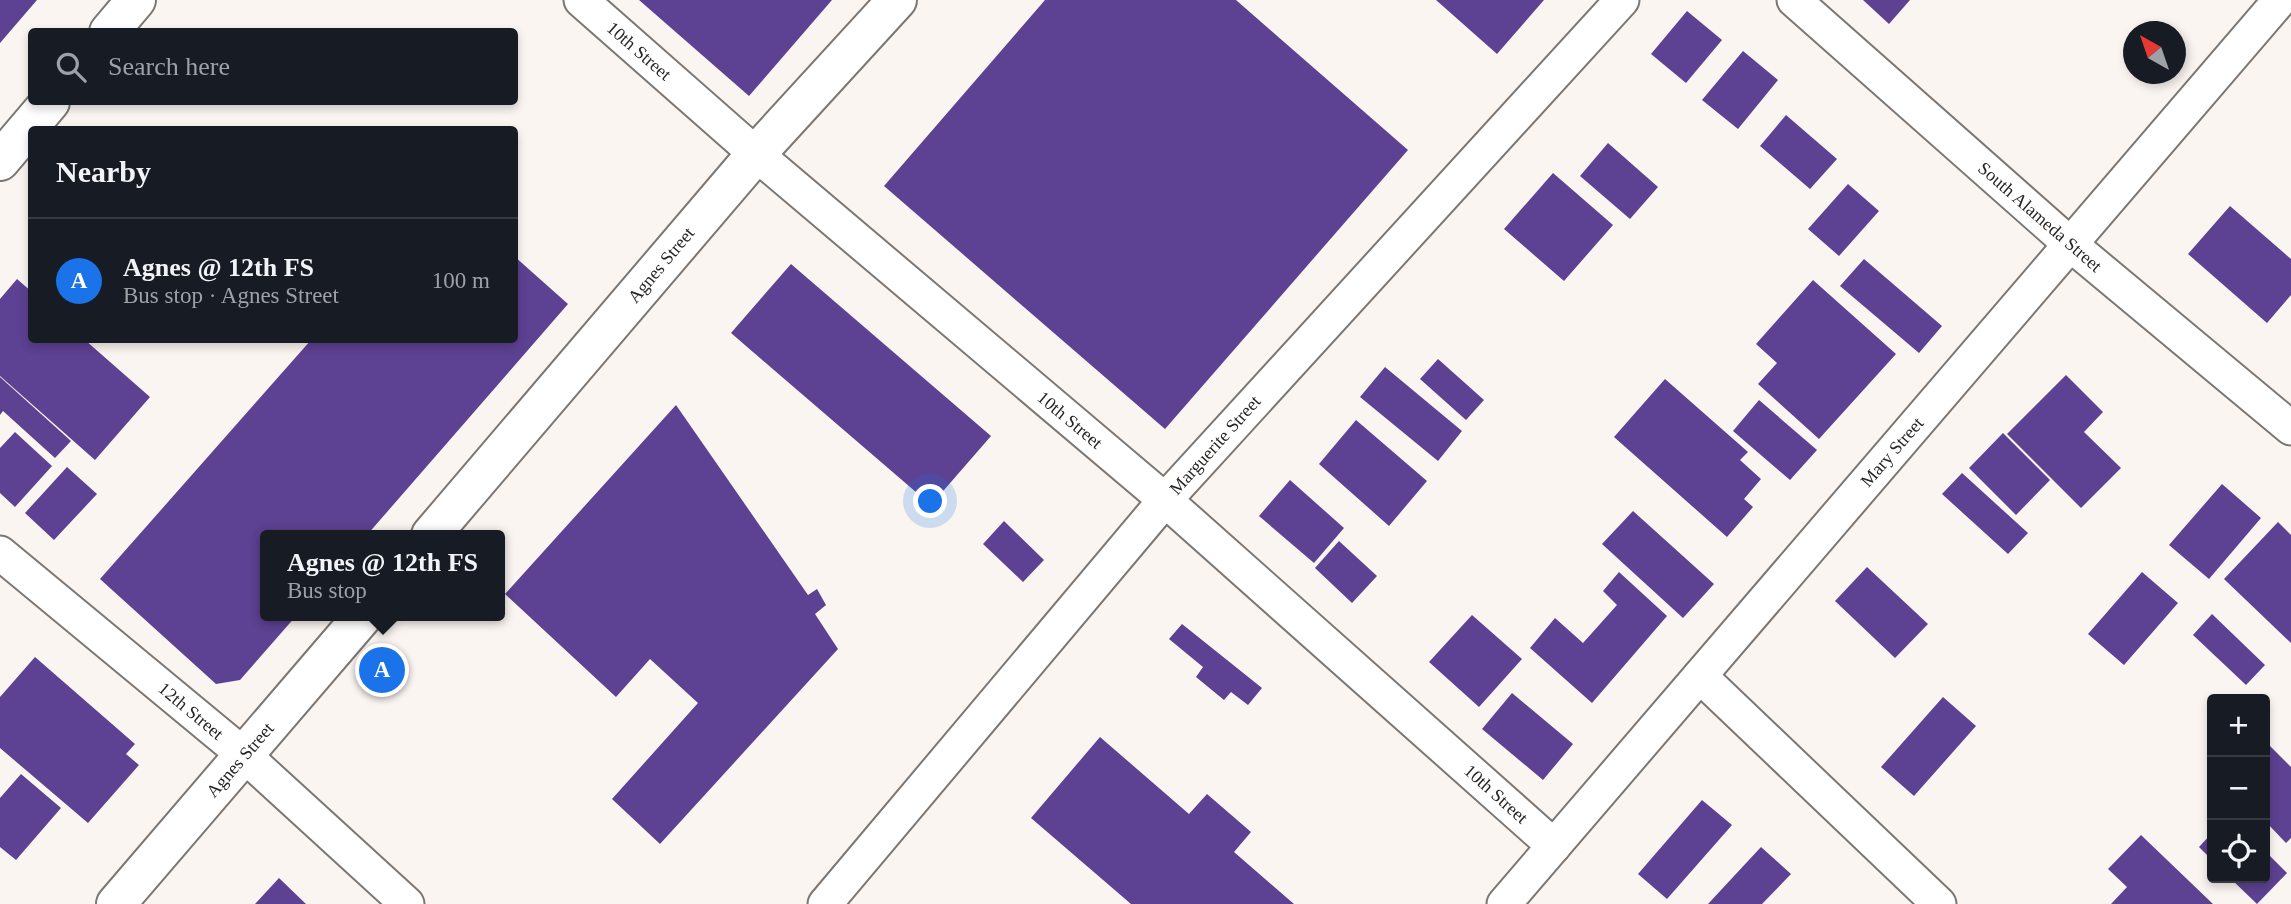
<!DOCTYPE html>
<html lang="en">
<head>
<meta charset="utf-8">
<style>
  body { margin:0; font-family:Georgia,serif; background:#20242c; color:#f1f3f6 }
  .controls { position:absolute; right:21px; bottom:21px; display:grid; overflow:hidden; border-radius:7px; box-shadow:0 4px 10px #0003 }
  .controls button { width:63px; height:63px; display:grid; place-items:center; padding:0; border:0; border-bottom:2px solid #363941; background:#171b24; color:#f1f3f6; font:35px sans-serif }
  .compass { position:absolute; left:2123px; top:21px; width:63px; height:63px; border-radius:50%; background:#171b24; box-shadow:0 4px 10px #0003; rotate:320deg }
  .you { position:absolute; left:931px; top:502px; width:24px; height:24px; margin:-18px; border:5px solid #fff; border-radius:50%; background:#1a73e8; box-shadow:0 0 0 10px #1a73e833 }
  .badge { display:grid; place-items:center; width:46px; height:46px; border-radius:50%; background:#1a73e8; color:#fff; font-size:23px; font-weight:700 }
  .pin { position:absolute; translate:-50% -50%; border:4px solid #fff; box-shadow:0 2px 7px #0006 }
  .popup { position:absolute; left:260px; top:530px; width:245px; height:91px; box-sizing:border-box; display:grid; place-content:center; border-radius:7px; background:#171b24; filter:drop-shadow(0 2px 5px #0005); font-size:23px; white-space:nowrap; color:#9ea1a6 }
  .popup b { font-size:26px; color:#f1f3f6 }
  .popup::after { content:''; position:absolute; left:50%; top:100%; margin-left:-14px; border:14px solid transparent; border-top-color:#171b24 }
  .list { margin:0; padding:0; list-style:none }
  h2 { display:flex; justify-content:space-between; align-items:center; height:91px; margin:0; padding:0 28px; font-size:30px }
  h2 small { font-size:23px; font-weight:400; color:#9ea1a6 }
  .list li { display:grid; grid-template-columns:46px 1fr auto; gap:21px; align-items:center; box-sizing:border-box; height:126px; padding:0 28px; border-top:2px solid #363941 }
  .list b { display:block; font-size:26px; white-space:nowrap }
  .list p { margin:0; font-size:23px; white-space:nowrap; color:#9ea1a6 }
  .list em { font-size:23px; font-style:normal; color:#9ea1a6 }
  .icon { flex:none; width:38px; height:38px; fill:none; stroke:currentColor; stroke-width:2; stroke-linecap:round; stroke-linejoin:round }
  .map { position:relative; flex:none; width:2291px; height:904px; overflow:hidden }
  .search { position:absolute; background:#171b24; box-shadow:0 4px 10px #0003; left:28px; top:28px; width:490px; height:77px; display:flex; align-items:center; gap:18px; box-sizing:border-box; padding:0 24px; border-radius:7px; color:#9ea1a6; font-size:26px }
  .panel { position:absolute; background:#171b24; box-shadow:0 4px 10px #0003; left:28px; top:126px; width:490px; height:217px; border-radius:7px }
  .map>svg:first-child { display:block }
  .building { fill:#5d4192 }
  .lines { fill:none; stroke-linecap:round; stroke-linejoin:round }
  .street-casing { stroke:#7c7773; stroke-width:37 }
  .primary-casing { stroke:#7c7773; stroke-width:42 }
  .street { stroke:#fff; stroke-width:33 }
  .primary { stroke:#fff; stroke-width:38 }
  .labels { text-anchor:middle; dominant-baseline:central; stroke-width:7; stroke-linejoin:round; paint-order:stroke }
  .street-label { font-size:18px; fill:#272523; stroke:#fff }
</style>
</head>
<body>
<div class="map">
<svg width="2291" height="904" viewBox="0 0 2291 904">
  <rect width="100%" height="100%" fill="#fbf5f1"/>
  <g class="building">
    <path d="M0,0h37l-37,43z"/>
    <path d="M639,0h193l-83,96z"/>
    <path d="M1045,0h191l172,150 -243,279 -281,-243z"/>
    <path d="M1436,0h108l-47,54z"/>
    <path d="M1863,0h47l-21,24z"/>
    <path d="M1687,11l35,29 -36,43 -35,-29z"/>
    <path d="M1743,51l35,29 -40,49 -36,-29z"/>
    <path d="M1786,115l51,44 -27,30 -50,-43z"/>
    <path d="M1608,143l50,44 -28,32 -50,-43z"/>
    <path d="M1553,173l60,52 -49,56 -60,-52z"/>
    <path d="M1848,184l31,27 -40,45 -31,-27z"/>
    <path d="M2230,206l61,53v36l-24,28 -79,-69z"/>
    <path d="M514,256l54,48 -201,231h-102v81h31l-56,64 -24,4 -116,-105 211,-239h203z"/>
    <path d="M1864,259l78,67 -23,27 -79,-67z"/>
    <path d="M791,264l200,172 -60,69 -200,-172z"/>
    <path d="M17,279l15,13v48h53l65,57 -55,63 -95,-84v-77z"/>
    <path d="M1813,280l83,74 -77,85 -61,-55 19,-21 -21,-19z"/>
    <path d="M1438,359l46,41 -18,20 -46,-41z"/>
    <path d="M1385,367l77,64 -24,30 -78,-64z"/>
    <path d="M2066,375l37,37 -19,20 37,36 -40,40 -74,-74z"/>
    <path d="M0,377l71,64 -16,17 -52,-47 -3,4z"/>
    <path d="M1665,379l83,73 -8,8 21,19 -17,20 9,8 -26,30 -113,-100z"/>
    <path d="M1759,400l58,50 -27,30 -57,-49z"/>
    <path d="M676,405l132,190 9,-6 9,16 -11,9 23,35 -178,195 -48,-45 86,-96 -48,-44 -34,38 -111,-103z"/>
    <path d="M1356,420l71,61 -38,45 -70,-62z"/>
    <path d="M15,432l37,34 -37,41 -15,-14v-45z"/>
    <path d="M2003,433l47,47 -34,35 -47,-47z"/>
    <path d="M67,467l30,27 -43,46 -29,-27z"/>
    <path d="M1962,473l66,60 -20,21 -66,-60z"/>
    <path d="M1290,480l54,48 -30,35 -55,-47z"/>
    <path d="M2222,484l39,34 -52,61 -40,-34z"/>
    <path d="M1633,511l81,73 -31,34 -81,-74z"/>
    <path d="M1004,521l40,39 -21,22 -40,-38z"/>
    <path d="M2278,522l13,13v108l-67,-64z"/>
    <path d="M1339,541l38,35 -25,27 -37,-35z"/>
    <path d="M1867,567l61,57 -33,34 -60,-57z"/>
    <path d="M1619,572l48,44 -75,87 -62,-55 25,-30 28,25 34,-38 -14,-14z"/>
    <path d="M2142,572l36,31 -54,62 -36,-31z"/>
    <path d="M2212,614l53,51 -19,20 -53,-50z"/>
    <path d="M1472,615l50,44 -43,48 -50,-45z"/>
    <path d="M1182,624l80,64 -14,17 -17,-13 -7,8 -28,-23 7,-10 -34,-28z"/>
    <path d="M35,657l100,87 -9,10 13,11 -51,58 -88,-75v-51z"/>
    <path d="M1512,693l61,51 -30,36 -61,-51z"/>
    <path d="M1943,697l33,29 -62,70 -33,-29z"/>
    <path d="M1100,737l89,77 18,-20 44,38 -17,20 60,52h-163l-100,-86z"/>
    <path d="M2267,743l24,24v71l-5,5 -21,-22v-75z"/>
    <path d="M21,774l40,34 -45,52 -16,-13v-49z"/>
    <path d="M1702,800l30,25 -65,74 -29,-25z"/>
    <path d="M2212,833v27l-13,-13z"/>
    <path d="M2141,835l72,69h-102l16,-17 -19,-18z"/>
    <path d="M1761,847l30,27 -29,30h-54z"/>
    <path d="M2265,851l22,22 -30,31 -27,-26h35z"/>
    <path d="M279,878l27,26h-51z"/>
  </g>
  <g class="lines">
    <g class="street-casing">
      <g id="street">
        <path d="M581,0l175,154 409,346 389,346"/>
        <path d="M1794,0l276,244 221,184"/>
        <path d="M0,553l244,202 163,149"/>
        <path d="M1700,676l239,228"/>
        <path d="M825,904l340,-404 457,-500"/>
        <path d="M1504,904l776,-904"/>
      </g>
    </g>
    <g class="primary-casing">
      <g id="primary">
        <path d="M109,32l27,-32"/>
        <path d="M0,161l50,-59"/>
        <path d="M431,535l325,-381 141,-154"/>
        <path d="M116,904l247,-288"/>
      </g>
    </g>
    <use href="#street" class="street"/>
    <use href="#primary" class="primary"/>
  </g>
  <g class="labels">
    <g class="street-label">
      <text transform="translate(639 51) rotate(41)">10th Street</text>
      <text transform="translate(2040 217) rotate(41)">South Alameda Street</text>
      <text transform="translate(661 265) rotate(-50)">Agnes Street</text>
      <text transform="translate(1070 420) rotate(40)">10th Street</text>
      <text transform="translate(1215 445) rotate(-48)">Marguerite Street</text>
      <text transform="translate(1892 452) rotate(-49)">Mary Street</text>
      <text transform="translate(191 711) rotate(40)">12th Street</text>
      <text transform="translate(240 760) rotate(-49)">Agnes Street</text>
      <text transform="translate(1496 794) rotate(42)">10th Street</text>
    </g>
  </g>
</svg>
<div class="controls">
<button>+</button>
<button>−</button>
<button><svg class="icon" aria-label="locate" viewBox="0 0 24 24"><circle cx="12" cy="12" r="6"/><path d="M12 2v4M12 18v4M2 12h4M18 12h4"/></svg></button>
</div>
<svg class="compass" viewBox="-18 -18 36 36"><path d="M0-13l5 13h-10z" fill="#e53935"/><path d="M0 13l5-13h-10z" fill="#9ea1a6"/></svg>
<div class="you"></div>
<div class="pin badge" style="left:382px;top:670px">A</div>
<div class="popup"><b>Agnes @ 12th FS</b>Bus stop</div>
<div class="search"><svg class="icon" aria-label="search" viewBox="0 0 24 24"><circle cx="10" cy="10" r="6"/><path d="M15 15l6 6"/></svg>Search here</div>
<section class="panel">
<h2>Nearby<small></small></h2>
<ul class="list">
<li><span class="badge">A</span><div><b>Agnes @ 12th FS</b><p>Bus stop · Agnes Street</p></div><em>100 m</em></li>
</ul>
</section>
</div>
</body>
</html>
